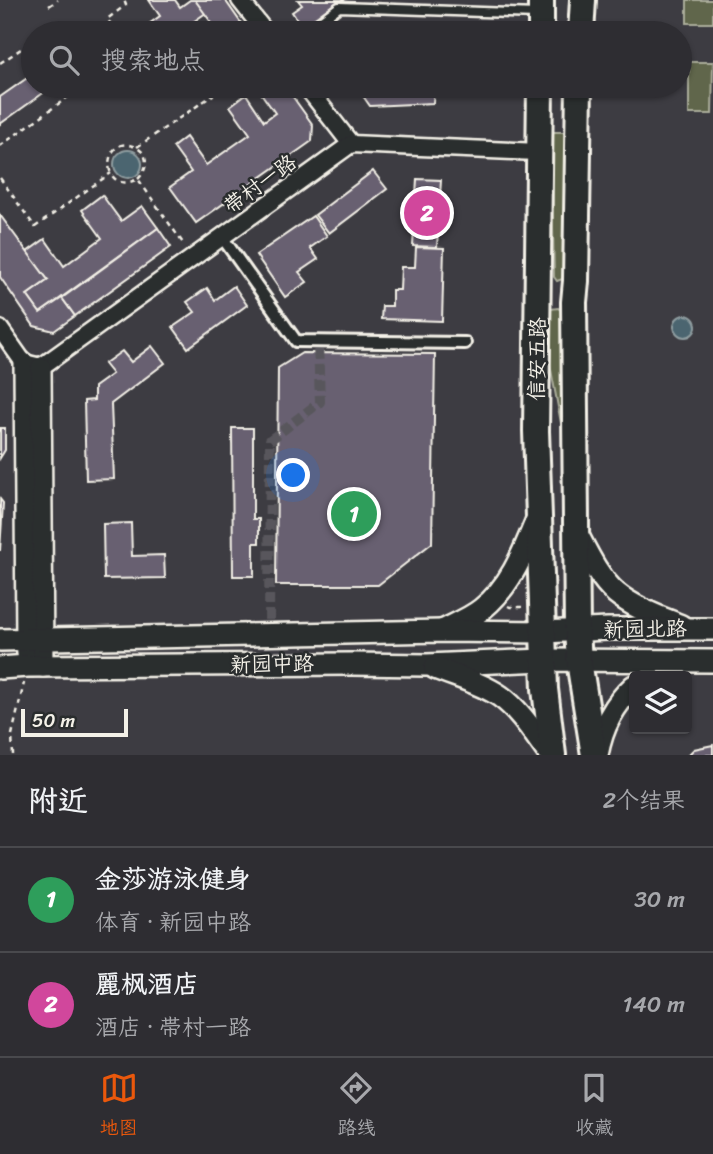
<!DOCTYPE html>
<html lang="zh">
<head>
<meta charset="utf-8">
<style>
  body { margin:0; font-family:Sriracha,"LXGW WenKai TC",sans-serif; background:#36353a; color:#f1f3f6 }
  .controls { position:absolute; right:21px; bottom:21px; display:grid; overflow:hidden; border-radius:7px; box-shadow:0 2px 5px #0004 }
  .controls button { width:63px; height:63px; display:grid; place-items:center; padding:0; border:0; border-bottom:2px solid #49494d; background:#2e2d32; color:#f1f3f6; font:35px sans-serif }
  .scale { position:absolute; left:21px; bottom:18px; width:107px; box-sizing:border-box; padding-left:7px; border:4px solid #f4f1e8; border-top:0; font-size:19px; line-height:24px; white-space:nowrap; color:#f4f1e8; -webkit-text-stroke:5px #2a2d2e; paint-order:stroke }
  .you { position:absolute; left:294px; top:476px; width:24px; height:24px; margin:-18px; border:5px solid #fff; border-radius:50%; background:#1a73e8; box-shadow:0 0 0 10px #1a73e833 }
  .badge { display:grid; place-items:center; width:46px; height:46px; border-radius:50%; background:#ea580c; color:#fff; font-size:23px; font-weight:700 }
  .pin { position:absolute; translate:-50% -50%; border:4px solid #fff; box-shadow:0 2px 7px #0006 }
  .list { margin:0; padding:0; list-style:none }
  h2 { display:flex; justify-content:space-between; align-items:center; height:91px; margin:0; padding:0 28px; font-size:30px }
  h2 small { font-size:23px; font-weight:400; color:#a7a8ac }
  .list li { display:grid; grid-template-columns:46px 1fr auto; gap:21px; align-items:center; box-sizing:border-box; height:105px; padding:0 28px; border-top:2px solid #49494d }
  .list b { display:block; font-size:26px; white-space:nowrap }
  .list p { margin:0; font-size:23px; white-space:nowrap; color:#a7a8ac }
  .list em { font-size:23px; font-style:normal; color:#a7a8ac }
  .icon { flex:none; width:38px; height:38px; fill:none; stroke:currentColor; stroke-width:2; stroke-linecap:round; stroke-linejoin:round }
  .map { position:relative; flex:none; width:713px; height:755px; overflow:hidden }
  .search { position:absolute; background:#2e2d32; box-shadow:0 2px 5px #0004; left:21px; right:21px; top:21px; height:77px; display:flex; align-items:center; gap:18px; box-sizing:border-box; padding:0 24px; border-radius:38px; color:#a7a8ac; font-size:26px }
  .sheet { height:301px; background:#2e2d32 }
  nav { display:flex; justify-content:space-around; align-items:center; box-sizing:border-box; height:98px; border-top:2px solid #49494d; background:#2e2d32; font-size:19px; color:#a7a8ac }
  nav a { display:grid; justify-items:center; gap:4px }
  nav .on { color:#ea580c }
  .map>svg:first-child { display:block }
  .green { fill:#60664c; stroke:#aaac9a; stroke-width:2 }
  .water { fill:#4b6570; stroke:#8f9da0; stroke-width:2 }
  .building { fill:#686071; stroke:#f4f1e8; stroke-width:2 }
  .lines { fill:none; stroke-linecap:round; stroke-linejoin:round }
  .pedestrian-tunnel { stroke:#58575b; stroke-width:10; stroke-dasharray:10 5; stroke-linecap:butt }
  .service-casing { stroke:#f4f1e8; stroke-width:13 }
  .pedestrian-casing { stroke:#f4f1e8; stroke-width:16 }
  .minor-casing { stroke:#f4f1e8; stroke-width:21 }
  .tertiary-casing { stroke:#f4f1e8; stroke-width:24 }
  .secondary-casing { stroke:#f4f1e8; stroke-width:26 }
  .primary-casing { stroke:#f4f1e8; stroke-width:30 }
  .path { stroke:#f4f1e8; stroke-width:2.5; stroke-dasharray:5 5; stroke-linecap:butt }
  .service { stroke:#2a2d2e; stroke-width:8 }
  .pedestrian { stroke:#2a2d2e; stroke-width:10 }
  .minor { stroke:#2a2d2e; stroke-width:16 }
  .tertiary { stroke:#2a2d2e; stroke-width:19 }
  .secondary { stroke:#2a2d2e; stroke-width:21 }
  .primary { stroke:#2a2d2e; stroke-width:24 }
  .labels { text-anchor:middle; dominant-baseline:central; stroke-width:5; stroke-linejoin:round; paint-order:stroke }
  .street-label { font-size:21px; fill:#f4f1e8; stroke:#2a2d2e }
</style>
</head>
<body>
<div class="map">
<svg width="713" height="755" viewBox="0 0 713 755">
  <rect width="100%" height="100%" fill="#3d3c42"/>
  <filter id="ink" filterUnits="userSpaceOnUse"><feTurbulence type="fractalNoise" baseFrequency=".0143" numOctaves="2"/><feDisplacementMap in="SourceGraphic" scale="14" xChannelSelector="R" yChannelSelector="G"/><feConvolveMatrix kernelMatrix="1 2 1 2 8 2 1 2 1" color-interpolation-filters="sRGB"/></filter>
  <g filter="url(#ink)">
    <g class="green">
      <rect x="687" y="0" width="26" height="23"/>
      <path d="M689,62h24l-1,52h-23z"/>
      <path d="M551,132h17l-3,146 -8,3 -3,-4z"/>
      <path d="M558,308l5,4 -2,111 -15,-80v-31l5,-3z"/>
    </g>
    <g class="water">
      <circle cx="128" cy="164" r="14"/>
      <circle cx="685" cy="326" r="11"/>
    </g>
    <g class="building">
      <path d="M149,0h26l5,7 10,-7h18l5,8 -36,25h-37l-1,-2 21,-15z"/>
      <path d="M195,0h30l23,33h-29z"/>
      <path d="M298,0h46l-41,28 -11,-16 10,-7z"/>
      <path d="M362,32l73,1h-76z"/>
      <path d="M33,74v12h20l-53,38v-27z"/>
      <path d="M256,86h29l28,39 -1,16 -116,82 -26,-36 21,-15 -18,-25 13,-10 20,28 44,-31 -20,-28 16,-12 18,27 11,-8z"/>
      <path d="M356,86h78l-1,17 -63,3z"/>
      <path d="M373,171l14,18 -58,44 -14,-18z"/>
      <path d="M417,179l24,1 -4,67 -24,-1z"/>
      <path d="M102,195l19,26 21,-15 16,22 -118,85 -13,-18 21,-15 -21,-28 18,-13 19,27 38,-28 -20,-28z"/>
      <path d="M0,215l48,65 -21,15 13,18 22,-15 13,18 -21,15 -20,-5 -34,-49z"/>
      <path d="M313,216l14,20 -17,12 8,11 -19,13 8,10 -22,15 -29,-42z"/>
      <path d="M158,228l13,19 -96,69 -13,-18z"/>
      <path d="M416,247l28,1 -2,73 -61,-2 1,-13h10v-16h8l1,-23h14z"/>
      <path d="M234,286l13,19 -59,43 -15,-21 22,-15 -8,-10 20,-14 8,12z"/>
      <path d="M152,346l13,17 -54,41 3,75 -28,1 -2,-79 10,-1v-13l18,-13 -8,-10 18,-13 9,11z"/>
      <path d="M302,353l133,1 -3,189 -54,42h-102l2,-217z"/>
      <path d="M0,428h5v22l-5,8z"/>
      <path d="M232,428h21v91h6v24h-5v33h-21z"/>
      <path d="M0,499l3,4 -3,48z"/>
      <path d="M131,523l1,33 32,-1 1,23 -61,1 -1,-55z"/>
      <path d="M713,745v10h-25l6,-6z"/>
    </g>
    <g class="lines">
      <path class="pedestrian-tunnel" d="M269,635l1,-195 50,-38 -2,-60"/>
      <g class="service-casing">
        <g id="service">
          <path d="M399,32v-4l42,1"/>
          <path d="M304,33l35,-26 198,7"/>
        </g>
      </g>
      <g class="pedestrian-casing">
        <path id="pedestrian" d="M222,237l74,104 169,2"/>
      </g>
      <g class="minor-casing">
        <g id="minor">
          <path d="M240,0l26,33"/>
          <path d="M306,86l45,58"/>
          <path d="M0,329l24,34 17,4 310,-223 187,8"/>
        </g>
      </g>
      <g class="tertiary-casing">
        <g id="tertiary">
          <path d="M24,363l2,276 2,27"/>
          <path d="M41,367l2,300"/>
        </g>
      </g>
      <g class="secondary-casing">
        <g id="secondary">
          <path d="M576,532c11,21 22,45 40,61 18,15 44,24 65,33"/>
          <path d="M444,630c12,-6 27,-12 38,-21 30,-24 42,-58 56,-92"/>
          <path d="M0,640l442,-9 101,1 65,-3h105"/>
          <path d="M0,668l28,-2 323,-2 76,1 117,-5 169,1"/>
          <path d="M435,668c22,9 46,15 65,28 21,15 35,39 50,59"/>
          <path d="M597,755c5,-28 16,-50 37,-69"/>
        </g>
      </g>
      <g class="primary-casing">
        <g id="primary">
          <path d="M541,33v-33"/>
          <path d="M581,33l2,-33"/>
          <path d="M540,86l-4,345 9,258 8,66"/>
          <path d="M579,86l-3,195 -2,21 3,329 2,30 15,94"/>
        </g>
      </g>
      <g class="path">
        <path d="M49,6l9,-6"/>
        <path d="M118,33l-11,-14 19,-14 -2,-5"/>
        <path d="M0,63l21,-14"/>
        <path d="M0,146l75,-54 -4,-6"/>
        <path d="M137,147l76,-52 -7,-9"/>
        <path d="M0,178l35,49 76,-54"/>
        <path d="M138,179c10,-9 12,-26 -3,-32 -33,-16 -37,51 3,32l47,67"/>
        <path d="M508,606l2,1h12"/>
        <path d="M13,755l-1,-20 12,-52"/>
      </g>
      <use href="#service" class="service"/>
      <use href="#pedestrian" class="pedestrian"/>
      <use href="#minor" class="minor"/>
      <use href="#tertiary" class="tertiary"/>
      <use href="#secondary" class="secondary"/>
      <use href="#primary" class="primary"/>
    </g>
  </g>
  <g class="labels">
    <g class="street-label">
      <text transform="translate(260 184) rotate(-36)">带村一路</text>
      <text transform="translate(537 359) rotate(-89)">信安五路</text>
      <text transform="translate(645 629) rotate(-1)">新园北路</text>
      <text transform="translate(272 664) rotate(-1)">新园中路</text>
    </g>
  </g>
</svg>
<div class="controls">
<button><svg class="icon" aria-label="layers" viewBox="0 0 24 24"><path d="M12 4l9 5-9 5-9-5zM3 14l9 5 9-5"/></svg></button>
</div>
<div class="scale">50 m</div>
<div class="you"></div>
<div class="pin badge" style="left:354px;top:514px;background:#2e9e5b">1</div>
<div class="pin badge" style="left:427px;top:213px;background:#d1479c">2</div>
<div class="search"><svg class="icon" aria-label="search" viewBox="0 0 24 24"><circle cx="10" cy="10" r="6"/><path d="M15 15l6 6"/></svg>搜索地点</div>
</div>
<section class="sheet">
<h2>附近<small>2个结果</small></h2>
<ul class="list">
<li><span class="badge" style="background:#2e9e5b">1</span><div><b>金莎游泳健身</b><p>体育 · 新园中路</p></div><em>30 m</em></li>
<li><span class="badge" style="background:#d1479c">2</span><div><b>麗枫酒店</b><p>酒店 · 带村一路</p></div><em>140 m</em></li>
</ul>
</section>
<nav>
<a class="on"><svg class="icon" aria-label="map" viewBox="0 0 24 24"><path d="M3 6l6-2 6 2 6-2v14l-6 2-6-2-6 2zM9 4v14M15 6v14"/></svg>地图</a>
<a><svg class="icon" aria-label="directions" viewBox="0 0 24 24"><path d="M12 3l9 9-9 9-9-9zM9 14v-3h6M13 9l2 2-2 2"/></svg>路线</a>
<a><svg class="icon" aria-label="saved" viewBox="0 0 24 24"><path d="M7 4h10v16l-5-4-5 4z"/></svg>收藏</a>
</nav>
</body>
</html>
